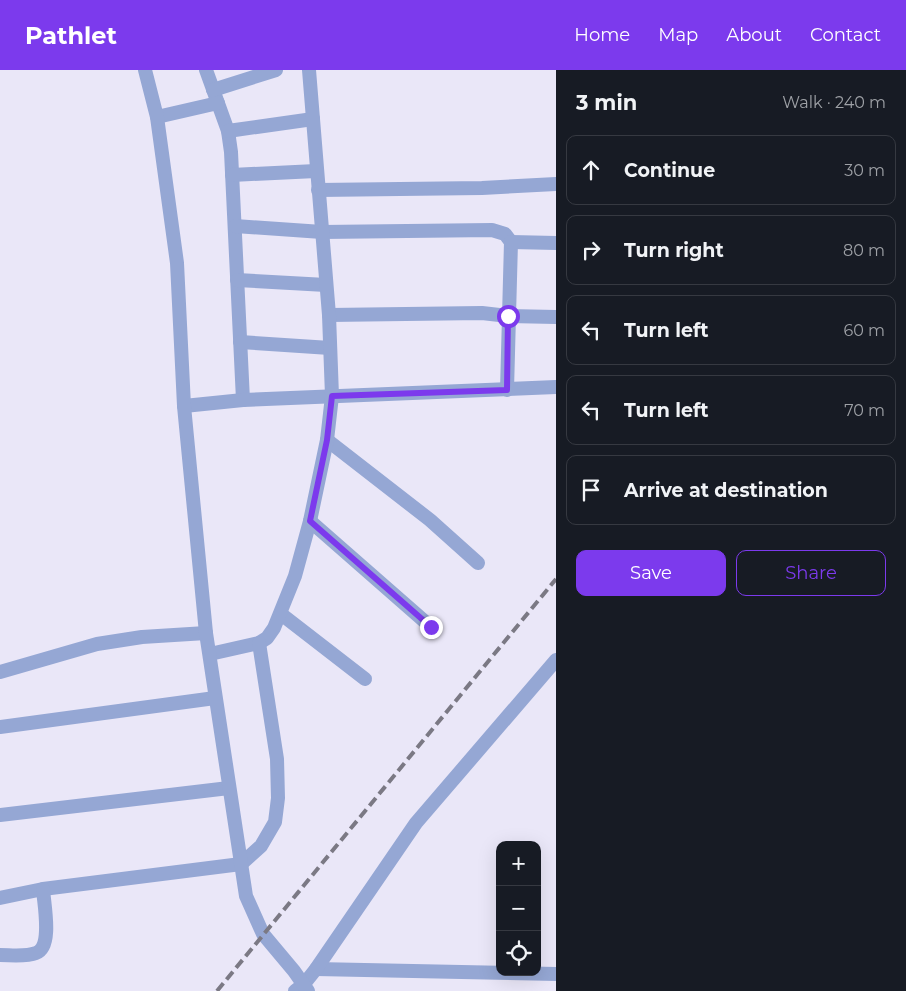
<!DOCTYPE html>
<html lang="en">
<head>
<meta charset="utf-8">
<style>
  body { margin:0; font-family:Montserrat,sans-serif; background:#20242c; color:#f1f3f6 }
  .controls { position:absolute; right:15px; bottom:15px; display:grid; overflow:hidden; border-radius:10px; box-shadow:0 5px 20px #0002 }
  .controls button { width:45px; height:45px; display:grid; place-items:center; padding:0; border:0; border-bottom:1px solid #363941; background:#171b24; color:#f1f3f6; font:25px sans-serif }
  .stop { position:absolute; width:15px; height:15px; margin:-11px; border:4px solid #7c3aed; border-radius:50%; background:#fff }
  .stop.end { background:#7c3aed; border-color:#fff; box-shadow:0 1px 5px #0008 }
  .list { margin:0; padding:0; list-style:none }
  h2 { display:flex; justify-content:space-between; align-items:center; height:65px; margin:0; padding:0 20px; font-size:21px }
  h2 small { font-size:16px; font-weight:400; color:#9ea1a6 }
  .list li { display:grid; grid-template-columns:32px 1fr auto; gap:15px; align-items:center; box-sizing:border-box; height:70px; margin:0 10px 10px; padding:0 10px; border:1px solid #363941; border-radius:10px }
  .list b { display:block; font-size:19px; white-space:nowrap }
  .list em { font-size:16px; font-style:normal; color:#9ea1a6 }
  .actions { display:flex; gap:10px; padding:15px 20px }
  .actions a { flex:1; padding:11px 0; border:1px solid #7c3aed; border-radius:10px; text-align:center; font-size:18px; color:#7c3aed }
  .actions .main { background:#7c3aed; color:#fff }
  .icon { flex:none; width:28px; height:28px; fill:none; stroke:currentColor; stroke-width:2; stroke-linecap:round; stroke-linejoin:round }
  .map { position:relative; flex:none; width:556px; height:921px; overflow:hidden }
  header { display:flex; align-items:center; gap:30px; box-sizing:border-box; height:70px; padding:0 25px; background:#7c3aed; color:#fff }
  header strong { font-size:24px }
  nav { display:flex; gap:28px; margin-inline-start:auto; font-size:18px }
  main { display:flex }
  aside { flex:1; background:#171b24 }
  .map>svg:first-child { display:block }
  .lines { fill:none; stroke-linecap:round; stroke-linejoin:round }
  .minor { stroke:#95a7d4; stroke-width:14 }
  .tertiary { stroke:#95a7d4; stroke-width:14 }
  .rail { stroke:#7b7984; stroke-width:4; stroke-dasharray:10 5; stroke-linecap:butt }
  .route { stroke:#7c3aed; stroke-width:6 }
</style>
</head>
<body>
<header>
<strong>Pathlet</strong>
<nav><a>Home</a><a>Map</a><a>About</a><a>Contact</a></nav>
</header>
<main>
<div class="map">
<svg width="556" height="921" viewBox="0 0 556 921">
  <rect width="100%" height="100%" fill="#eae7f8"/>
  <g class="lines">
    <g class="minor">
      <path d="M206,0l22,61 3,21 12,248"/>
      <path d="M213,20l63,-20"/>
      <path d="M157,47l61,-14"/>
      <path d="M228,61l85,-12"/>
      <path d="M232,105l84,-4"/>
      <path d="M318,120l164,-2 74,-4"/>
      <path d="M235,156l87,6 170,-2 13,4 6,8 -4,148"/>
      <path d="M511,172l45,1"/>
      <path d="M237,210l89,5"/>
      <path d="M329,245l153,-2 26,3 48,1"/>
      <path d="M240,272l90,6"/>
      <path d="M184,336l59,-6 313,-13"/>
      <path d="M327,370l103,80 48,43"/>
      <path d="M310,451l121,106"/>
      <path d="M281,544l84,65"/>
      <path d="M210,584l49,-11 8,-5 7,-10 21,-52 15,-55 17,-81 5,-44 -3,-81 -20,-245"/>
      <path d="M0,602l97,-28 45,-7 64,-4"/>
      <path d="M0,657l215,-29"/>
      <path d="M0,745l229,-27"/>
      <path d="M0,828l43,-9 198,-25 20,-18 14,-24 3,-24 -1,-39 -18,-116"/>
      <path d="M0,885c11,0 26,2 36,-2 17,-6 8,-48 7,-64"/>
      <path d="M316,899l240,5"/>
      <path d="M295,921l9,-7 12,-15 100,-146 140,-163"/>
    </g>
    <path class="tertiary" d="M145,0l12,47 20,146 7,143 22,227 40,263 17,38 31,37 14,20"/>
    <path class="rail" d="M217,921l339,-412"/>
  </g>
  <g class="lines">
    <path class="route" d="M431,557l-121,-106 17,-81 5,-44 175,-6 1,-74"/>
  </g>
</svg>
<div class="controls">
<button>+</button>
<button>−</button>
<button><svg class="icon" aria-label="locate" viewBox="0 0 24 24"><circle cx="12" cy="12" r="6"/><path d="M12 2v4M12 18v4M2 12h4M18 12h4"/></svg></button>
</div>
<div class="stop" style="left:508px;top:246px"></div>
<div class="stop end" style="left:431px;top:557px"></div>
</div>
<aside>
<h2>3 min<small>Walk · 240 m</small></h2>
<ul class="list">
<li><svg class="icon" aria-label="ahead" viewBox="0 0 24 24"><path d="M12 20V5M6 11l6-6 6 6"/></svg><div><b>Continue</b></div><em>30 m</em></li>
<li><svg class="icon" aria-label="right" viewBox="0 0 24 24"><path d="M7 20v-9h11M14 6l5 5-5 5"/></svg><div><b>Turn right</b></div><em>80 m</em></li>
<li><svg class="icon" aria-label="left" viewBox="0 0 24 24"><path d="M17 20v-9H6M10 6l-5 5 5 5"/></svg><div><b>Turn left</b></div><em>60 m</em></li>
<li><svg class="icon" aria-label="left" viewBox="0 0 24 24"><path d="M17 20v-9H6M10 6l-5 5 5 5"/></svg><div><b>Turn left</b></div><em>70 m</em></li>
<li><svg class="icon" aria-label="arrive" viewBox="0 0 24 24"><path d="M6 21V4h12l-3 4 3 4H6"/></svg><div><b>Arrive at destination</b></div></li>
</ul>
<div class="actions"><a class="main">Save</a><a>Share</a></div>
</aside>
</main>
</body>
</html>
